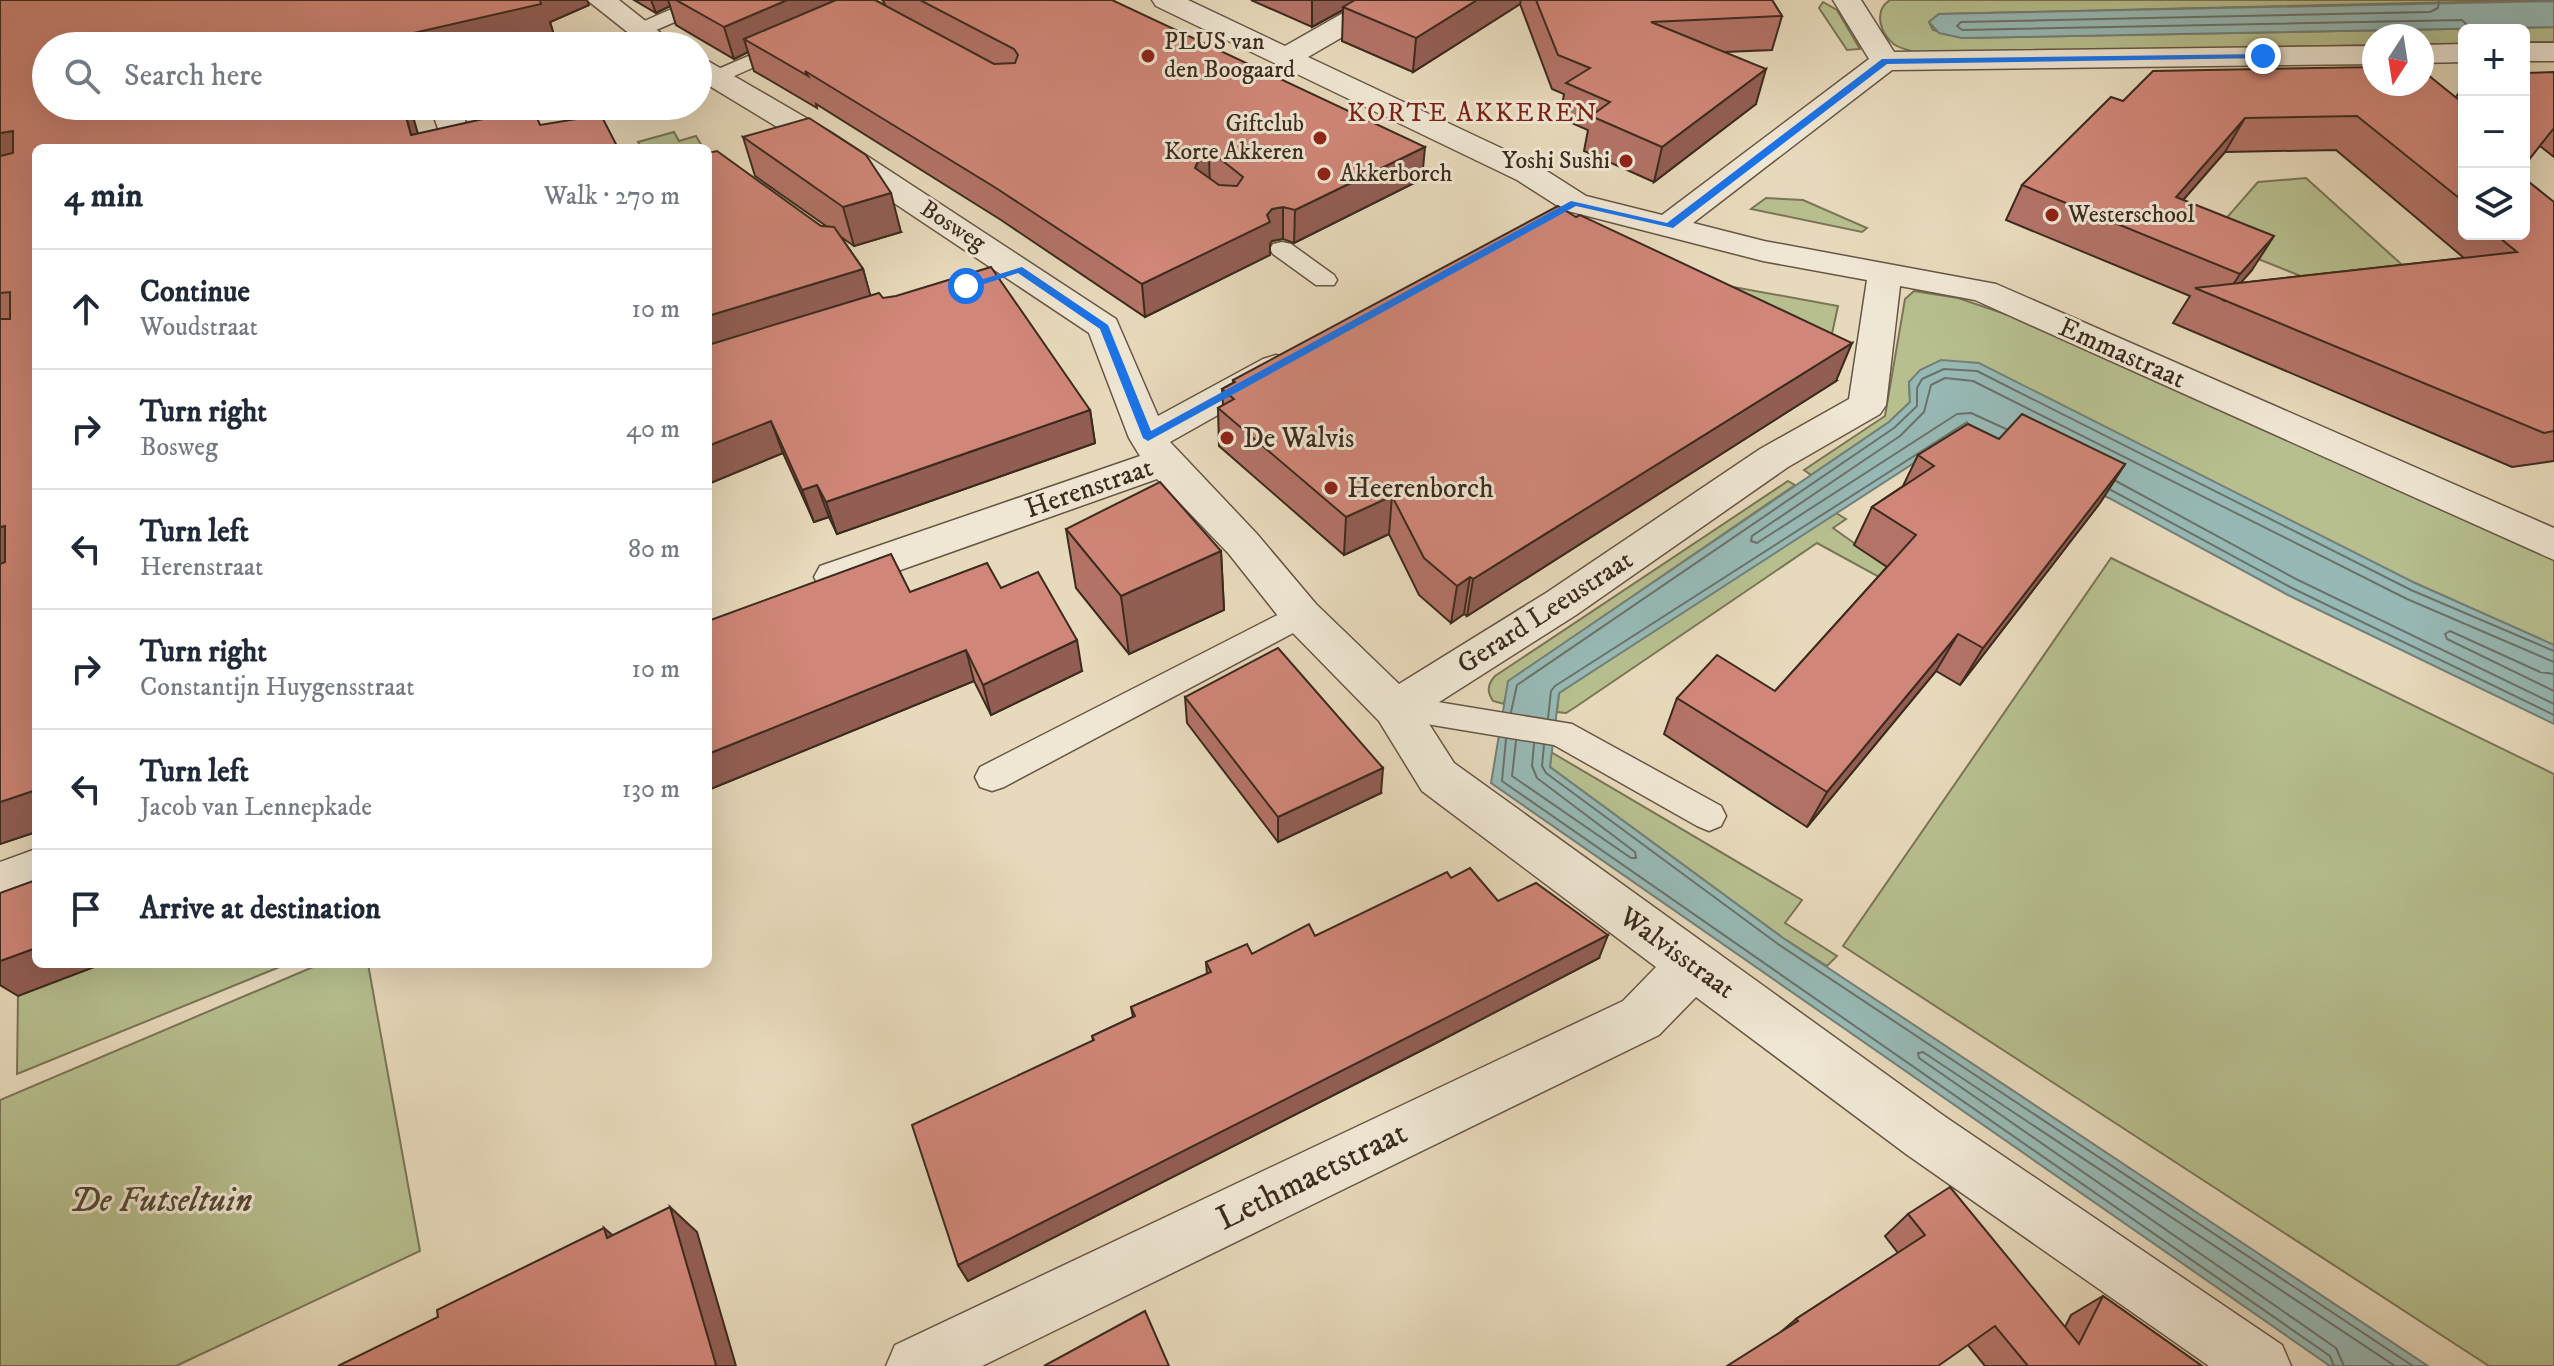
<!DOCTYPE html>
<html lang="en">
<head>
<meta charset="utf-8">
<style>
  body { margin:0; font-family:"IM FELL DW Pica",serif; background:#f2f2f3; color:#1f2937 }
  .controls { position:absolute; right:24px; top:24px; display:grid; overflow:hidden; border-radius:12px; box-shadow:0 8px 32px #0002 }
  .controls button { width:72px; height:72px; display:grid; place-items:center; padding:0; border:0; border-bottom:2px solid #e0e1e3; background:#fff; color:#1f2937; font:40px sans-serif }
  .compass { position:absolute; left:2362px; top:24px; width:72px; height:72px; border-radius:50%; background:#fff; box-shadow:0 8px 32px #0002; rotate:192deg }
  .stop { position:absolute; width:24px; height:24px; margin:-18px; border:6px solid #1a73e8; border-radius:50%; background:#fff }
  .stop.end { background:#1a73e8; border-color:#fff; box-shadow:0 2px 8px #0008 }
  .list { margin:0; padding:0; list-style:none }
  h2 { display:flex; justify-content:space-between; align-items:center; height:104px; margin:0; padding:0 32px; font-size:34px }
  h2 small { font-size:26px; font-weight:400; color:#747a83 }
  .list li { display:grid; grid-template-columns:52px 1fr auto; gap:24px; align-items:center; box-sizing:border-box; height:120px; padding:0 32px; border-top:2px solid #e0e1e3 }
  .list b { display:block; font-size:30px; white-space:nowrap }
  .list p { margin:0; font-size:26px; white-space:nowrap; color:#747a83 }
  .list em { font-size:26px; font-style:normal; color:#747a83 }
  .icon { flex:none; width:44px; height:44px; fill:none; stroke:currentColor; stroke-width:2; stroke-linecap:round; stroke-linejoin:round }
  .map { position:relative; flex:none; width:2554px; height:1366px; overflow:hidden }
  .search { position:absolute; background:#fff; box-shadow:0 8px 32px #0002; left:32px; top:32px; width:680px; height:88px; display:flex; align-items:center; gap:20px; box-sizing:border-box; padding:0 28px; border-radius:44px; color:#747a83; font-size:30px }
  .panel { position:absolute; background:#fff; box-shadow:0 8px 32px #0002; left:32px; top:144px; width:680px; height:824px; border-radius:12px }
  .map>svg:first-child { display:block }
  .green { fill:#b7bf8f; stroke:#7a7556; stroke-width:2 }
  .water { fill:#97b9b5; stroke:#738079; stroke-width:2 }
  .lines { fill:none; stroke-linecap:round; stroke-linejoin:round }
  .shore { stroke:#6a726a; stroke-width:2 }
  .lane-casing { stroke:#675645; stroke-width:3 }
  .street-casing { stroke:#675645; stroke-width:3 }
  .lane { fill:#efe6d3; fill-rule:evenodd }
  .street { fill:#efe6d3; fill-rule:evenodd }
  .wall { fill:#b37367; stroke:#3c2b1e; stroke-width:2; fill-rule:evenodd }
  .shaded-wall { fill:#925e54; stroke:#3c2b1e; stroke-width:2 }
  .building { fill:#d08678; stroke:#3c2b1e; stroke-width:2; fill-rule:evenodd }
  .route { fill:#1a73e8 }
  .poi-dot { fill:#8f2418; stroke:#efe6d3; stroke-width:3 }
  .labels { text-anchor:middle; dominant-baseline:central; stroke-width:6; stroke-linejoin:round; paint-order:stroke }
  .far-poi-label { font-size:24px; fill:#3c2b1e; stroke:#efe6d3; text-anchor:start }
  .far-street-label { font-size:24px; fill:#3c2b1e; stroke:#efe6d3 }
  .far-quarter-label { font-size:26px; letter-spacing:2px; fill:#7a1f14; stroke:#efe6d3 }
  .street-label { font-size:28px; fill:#3c2b1e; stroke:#efe6d3 }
  .poi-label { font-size:28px; fill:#3c2b1e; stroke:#efe6d3; text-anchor:start }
  .near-street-label { font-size:34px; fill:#3c2b1e; stroke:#efe6d3 }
  .near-park-label { font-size:34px; font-style:italic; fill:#554935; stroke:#efe6d3 }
</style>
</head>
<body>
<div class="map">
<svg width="2554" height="1366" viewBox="0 0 2554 1366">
  <rect width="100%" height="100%" fill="#e7d9bb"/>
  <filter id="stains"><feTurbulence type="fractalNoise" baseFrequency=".0025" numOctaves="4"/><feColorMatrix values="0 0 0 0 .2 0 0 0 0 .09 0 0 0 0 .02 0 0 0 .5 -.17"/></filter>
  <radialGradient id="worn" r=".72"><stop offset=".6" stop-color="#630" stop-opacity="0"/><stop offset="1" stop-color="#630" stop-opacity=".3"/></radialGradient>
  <g class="green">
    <path d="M1890,0h664l-615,14 -10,8 4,8 29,8 592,-11v15h-30v-12h-60v14h-42v-8h-48v9l-453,9c-8,-3 -20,-5 -26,-9 -15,-11 -22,-34 -5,-45z"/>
    <path d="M1823,2l14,8 23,39 -13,1 -28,-42z"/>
    <path d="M674,132l5,9 17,-5 7,12h-62l-3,-6z"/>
    <path d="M2306,178l125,113 -75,7 -148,-59 50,-57z"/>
    <path d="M1766,198l37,2 64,28 -5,4 -111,-23z"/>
    <path d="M1640,270l198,36 -13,60z"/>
    <path d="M1914,291l44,7 56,19 540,240v88l-139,-62 -506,-201 1,20 -21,20 -78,53 -7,-5 81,-54 20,-117z"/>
    <path d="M1788,481l7,4 -286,196 -5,23 -11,-3c-6,-9 -6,-16 2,-25z"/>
    <path d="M1836,513l10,6 -13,9 63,45 -17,4 -62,-34 -243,165 -8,5 -9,-1 2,-19z"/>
    <path d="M2111,558l443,216v592h-65l-646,-420z"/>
    <path d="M1551,752l251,148 -17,23 52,33 -10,10 -44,-28 -233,-171z"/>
    <path d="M101,964h186l-270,110 1,-78z"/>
    <path d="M320,964h48l52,287 -244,115h-176v-266z"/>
  </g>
  <g class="water">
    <path d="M2554,1v26l-592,11 -23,-5 -10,-11 10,-8z"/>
    <path d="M1941,360l38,3 436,220 139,62v79l-266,-129 -177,-96 -146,-69 -406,263 -9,74 233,171 645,428h-98l-839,-583 17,-102 381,-259 21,-20 -1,-20 11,-12z"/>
  </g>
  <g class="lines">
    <g class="shore">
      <path d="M2439,0l-1,8 -8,4 -469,10 -4,4 5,4 500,-10 10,10"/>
      <path d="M2006,429l-35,-16 -14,1 -200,129 -6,-2 1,-5 148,-100 24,-24 7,-27 14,-7 28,3 434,218 147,63"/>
      <path d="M2116,481l180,98 258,125"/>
      <path d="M2111,490l181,98 262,127"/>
      <path d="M2554,674l-14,-2 -90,-41 -5,3 2,5 107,52"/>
      <path d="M1511,712l6,-27 377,-257 23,-22v-18l5,-9 22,-10 33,2 434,219 143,61"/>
      <path d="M1548,718l3,-27 4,-5 412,-264"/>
      <path d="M1506,739l-4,42 828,575 4,10"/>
      <path d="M1516,741l-4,35 119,82h5l-1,-6 -98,-74 -5,-12 2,-22"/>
      <path d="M1544,745l-2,21 4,7 232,171 635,422"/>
      <path d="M2344,1366l-8,-18 -417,-290 -1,-5 5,-1 472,314"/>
    </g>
    <g class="lane-casing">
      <g id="lane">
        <path d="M692,0h27l-3,4 -69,30h-14l-3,-4 3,-4z"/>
        <path d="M790,38l7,2 3,4 -3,4 -74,33h-14l-4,-4 4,-4z"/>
        <path d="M1282,242l9,2 43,31 3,5 -3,5h-18l-43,-31 -3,-5 3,-5z"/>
        <path d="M1301,603l11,4 4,8 -4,8 -308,164 -12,4 -12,-4 -5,-10 5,-10z"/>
        <path d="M1395,695l177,29 149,82 5,10 -5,10 -12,5 -12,-5 -143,-81 -170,-28 -5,-9 5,-9z"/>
      </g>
    </g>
    <g class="street-casing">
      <g id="street">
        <path d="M587,0h32l58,46h-32z"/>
        <path d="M1152,0h36l97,46 81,-46h34l-4,6 -88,51 231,109 47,30 76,19 207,-156 -36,-59h28l33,52 480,-6v18l-482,6 -199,153 71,18 232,43 558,244v32l-579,-260 -75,-14 -14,119 -6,9 -92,53 -212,148 -154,98 32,50 490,353 338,229 9,21h-82l-303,-212 -210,-157 -37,38 -677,331h-96l9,-21 728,-344 33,-34 -234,-176 -43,-70 -93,-95 -57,-72 -72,-75 -307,109 -15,4 -15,-4 -6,-11 6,-11 320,-110 -11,-18 -40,-105 -279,-186 -112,-68v-21l10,3 124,72 284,186 42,97 105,-57 13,-4 13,4 5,8 -5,8 -119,67 87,92 59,70 83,80 147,-91 214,-144 89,-50 18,-119 -104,-19 -199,-51 -47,-30 -361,-174z"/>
        <rect x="2524" y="43" width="30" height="18"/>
        <path d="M2464,44v18l-42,1v-18z"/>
        <path d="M430,106h30l15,42h-30z"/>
        <path d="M36,849v42l-36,13v-42z"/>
      </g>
    </g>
    <use href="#lane" class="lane"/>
    <use href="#street" class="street"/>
  </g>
  <g class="wall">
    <path d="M0,0l589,5 -39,17 4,13 -49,11h-459l372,88 123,-9 77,23h-582v684l-36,12z"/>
    <path d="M634,0h241l10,5 -1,-3 -2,-2h230l310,179 -128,64 -11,-4 -11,2 -2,3v11l-125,62 -144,-97 -185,-116 1,4 -63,-37 -6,-19 -14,7 -58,-34 -6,-19 -14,7z"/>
    <path d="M1251,0h521l10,16 -10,34 -47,2 31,52 -102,78 -70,-31 4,-21 -28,-12 4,-24 -12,-5 -32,-85 -107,68 -71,-31 1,-31 -31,17z"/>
    <path d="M2554,72v85l-14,-11z"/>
    <path d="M2464,85v149h60l30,-32v259l-42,6 -339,-144 17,-27 -184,-76 16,-35 101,-84 333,-4zM2336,150l128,108 -224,25 12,-13 -69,-70 42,-48z"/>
    <path d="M743,137l158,95 -47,14 -13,-9 22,32 7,27 13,2 207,112 5,33 -258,91 -8,-17 -15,5 -31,-69 -75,31v-331l113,73h5l-71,-50z"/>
    <path d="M1233,380l603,1 -369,235 -3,-2 -13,9 -32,-28 -30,-61 -45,21 -125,-109 -1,-38 5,-3 -1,-16 11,-6z"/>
    <path d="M1999,439l126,25 -25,39 -140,182 -24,-14 -129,156 -143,-93 13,-36 98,-7 112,-124 -33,-22 18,-38 31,-21 15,-31z"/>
    <path d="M1066,529l155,22 3,59 -95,44 -53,-66z"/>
    <path d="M1001,588l81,83 -91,44 -17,-34 -266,109v-169l202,-29z"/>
    <path d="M1185,697l196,96 -103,49 -91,-119z"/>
    <path d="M1451,878l47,23 101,57 -165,86 -466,237 -10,-16 135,-225 -1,-4 41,-19 -2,-10 76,-33 -1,-12 46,-8 63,-18z"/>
    <path d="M1908,1214l157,113 6,-12 32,-19 99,70h-217l-17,-21 -186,-14 14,-12 102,-66 -13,-17z"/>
  </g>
  <g class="shaded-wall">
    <path d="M540,0h47l2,5 -39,17 4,13 -49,11h-120l-2,-6z"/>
    <path d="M651,0h17l2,6 -14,7z"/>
    <path d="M787,0h66l-109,39 4,13 -14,7 -10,-32z"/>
    <path d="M1312,0h48l-17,7v3l-31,17z"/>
    <path d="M1477,0h44l-1,4 -107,68 3,-34z"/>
    <path d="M1766,69l-10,35 -102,78 8,-35z"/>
    <path d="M109,106h158l-136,32 -28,-21z"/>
    <path d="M403,106h7l12,42 -11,-13z"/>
    <path d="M2245,118l-20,34 -69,79 20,-34z"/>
    <path d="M13,131l23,29 -36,10v-37z"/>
    <path d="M1425,147l-3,32 -128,64 1,-33z"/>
    <path d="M1209,156l1,32 -15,-20 4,-9z"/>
    <path d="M891,193l10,39 -47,14 -11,-39z"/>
    <path d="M1283,207v32l-11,2 -2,3v11l-125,62 -3,-33 125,-69 5,-6z"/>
    <path d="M2274,236l-22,34 -27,31 -2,-1 17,-26z"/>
    <path d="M863,269l9,32 -164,52v-37z"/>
    <path d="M1852,343l-16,38 -369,235 6,-37z"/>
    <path d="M1090,410l5,33 -258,91 -11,-32z"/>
    <path d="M771,421l12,32 -75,31v-38z"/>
    <path d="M2125,464l-25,39 -140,182 23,-37z"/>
    <path d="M817,485l12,32 -15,5 -12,-32z"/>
    <path d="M1392,496l-3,38 -45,21 2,-38z"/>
    <path d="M5,526l31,30 -36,13v-42z"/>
    <path d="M1221,551l3,59 -95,44 -8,-58z"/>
    <path d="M1470,577l-6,37 -13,9 6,-37z"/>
    <path d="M1958,634l-22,37 -129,156 20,-35z"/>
    <path d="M1077,640l5,31 -91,44 -8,-30z"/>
    <path d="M966,650l8,31 -266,109v-36z"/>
    <path d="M1383,768l-2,25 -103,49v-25z"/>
    <path d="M36,790v42l-36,12v-42z"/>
    <path d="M1608,935l-9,23 -165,86 -466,237 -10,-16z"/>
    <path d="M36,948v16h66l-84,32 -18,-11v-24z"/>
    <path d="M670,1207l27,25 39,134h-22z"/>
    <path d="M604,1228l29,24 -26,-14z"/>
  </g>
  <g class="building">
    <path d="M0,0h540l1,4 -158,36 2,6h-339v60h64l-7,11 57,2 55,-13h188l8,29 122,-27 7,17 61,-10 17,33h-582v642l-36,12v-238l5,-2v-36l-5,1v-208h10v-27l-10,1v-137l13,-3v-22l-13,2z"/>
    <path d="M676,0h111l-63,27z"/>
    <path d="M836,0h39l119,64 21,-1 3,-8 -4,-6 -94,-49h192l313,147 -130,63 -12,-3 -11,2 -5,6 3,7 -128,62 -146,-96 -191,-117 3,5 -64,-37zM1209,156l10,2 24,19 -6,9 -18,-1 -24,-17 4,-9z"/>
    <path d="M1355,0h122l-61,38 -73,-31z"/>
    <path d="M1536,0h236l10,16 -131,6 115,47 -104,78 -71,-31 19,-14 -44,-19 24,-15 -32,-13z"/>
    <path d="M2374,67v17h48v-9h6l36,29v98l-107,-86 -112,2 -69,79 98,39 -34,38 -218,-89 89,-88 12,4 30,-30z"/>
    <path d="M2554,72v56l-30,38v-93z"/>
    <path d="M809,118l57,37 25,38 -48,14 -100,-70z"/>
    <path d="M717,151l104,75 13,1 29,42 -155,47v-163z"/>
    <path d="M2524,178l30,24v229l-10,2 -349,-145 322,-36 -22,-18h29z"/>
    <path d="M1558,206l18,11 4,-2 272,128 -379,236 -3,-2 -13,9 -33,-28 -32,-62 -46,21 -128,-109 16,-9 -12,-10 13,-7 -2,-2z"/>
    <path d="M991,267l99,143 -264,92 -9,-17 -15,5 -31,-69 -63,25v-101l171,-52 4,5 13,-2z"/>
    <path d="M2022,414l103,50 -142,184 -25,-14 -131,158 -150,-94 40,-43 58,36 141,-156 -44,-28 62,-41 -16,-11 50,-31 31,15z"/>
    <path d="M1160,482l61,69 -100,45 -55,-67z"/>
    <path d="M891,554l19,38 77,-29 14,25 37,-16 39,68 -94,45 -17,-35 -258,104v-133z"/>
    <path d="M1278,648l105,120 -105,49 -93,-120z"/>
    <path d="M1470,868l28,33 38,-18 72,52 -170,87 -480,243 -46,-140 182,-85 -2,-4 43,-20 -4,-9 80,-35 -5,-10 41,-18 5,10 57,-30 6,12 132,-64 4,6z"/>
    <path d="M36,880v68l-36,13v-68z"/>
    <path d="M1950,1187l129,157 24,-48 99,70h-174l-33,-40 -57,40h-211l71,-45 -2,-2 129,-84 -17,-21z"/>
    <path d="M670,1207l46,158 -2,1h-376l100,-49 -1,-7 167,-82 3,10z"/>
    <path d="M1145,1311l24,55h-125z"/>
  </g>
  <path class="route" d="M2263,54l3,4 -379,6 -214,164 -97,-22 -428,235 -5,-3 -43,-109 -82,-56 -52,17 -5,-4 61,-19 86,58 43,106 420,-230 96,22 215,-164z"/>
  <g class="poi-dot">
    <circle cx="1148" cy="56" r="8"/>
    <circle cx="1320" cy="138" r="8"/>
    <circle cx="1626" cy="161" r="8"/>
    <circle cx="1324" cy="174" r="8"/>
    <circle cx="2052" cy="215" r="8"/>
    <circle cx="1227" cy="438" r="8"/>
    <circle cx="1331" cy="488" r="8"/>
  </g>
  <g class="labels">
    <g class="far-poi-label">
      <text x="1164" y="42">PLUS van<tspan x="1164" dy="28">den Boogaard</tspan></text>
      <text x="1304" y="124" text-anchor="end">Giftclub<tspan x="1304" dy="28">Korte Akkeren</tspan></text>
      <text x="1610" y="161" text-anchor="end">Yoshi Sushi</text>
      <text x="1340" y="174">Akkerborch</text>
      <text x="2068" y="215">Westerschool</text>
    </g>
    <g class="far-street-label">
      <text transform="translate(953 226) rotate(33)">Bosweg</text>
    </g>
    <g class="far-quarter-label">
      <text x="1473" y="113">KORTE AKKEREN</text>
    </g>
    <g class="street-label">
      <text transform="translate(2122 353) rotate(24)">Emmastraat</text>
      <text transform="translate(1089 488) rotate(-19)">Herenstraat</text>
      <text transform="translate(1545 612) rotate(-33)">Gerard Leeustraat</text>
      <text transform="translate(1677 953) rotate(36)">Walvisstraat</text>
    </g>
    <g class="poi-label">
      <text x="1243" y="438">De Walvis</text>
      <text x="1347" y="488">Heerenborch</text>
    </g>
    <g class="near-street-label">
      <text transform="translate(1312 1176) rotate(-26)">Lethmaetstraat</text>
    </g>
    <g class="near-park-label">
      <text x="161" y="1201">De Futseltuin</text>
    </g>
  </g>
  <rect width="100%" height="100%" filter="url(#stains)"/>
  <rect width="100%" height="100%" fill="url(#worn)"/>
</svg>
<div class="controls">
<button>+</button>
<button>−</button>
<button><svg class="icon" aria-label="layers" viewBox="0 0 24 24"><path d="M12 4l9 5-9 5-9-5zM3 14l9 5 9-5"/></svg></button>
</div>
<svg class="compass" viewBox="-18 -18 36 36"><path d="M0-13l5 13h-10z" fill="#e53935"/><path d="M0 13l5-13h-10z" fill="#747a83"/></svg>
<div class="stop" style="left:966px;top:286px"></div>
<div class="stop end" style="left:2263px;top:56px"></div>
<div class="search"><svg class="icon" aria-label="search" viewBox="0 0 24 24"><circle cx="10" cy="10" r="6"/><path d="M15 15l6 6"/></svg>Search here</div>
<section class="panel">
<h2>4 min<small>Walk · 270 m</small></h2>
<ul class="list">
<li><svg class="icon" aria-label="ahead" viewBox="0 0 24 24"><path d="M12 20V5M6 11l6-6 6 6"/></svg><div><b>Continue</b><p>Woudstraat</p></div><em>10 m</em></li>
<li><svg class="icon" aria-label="right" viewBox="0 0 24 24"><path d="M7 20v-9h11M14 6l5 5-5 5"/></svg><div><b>Turn right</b><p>Bosweg</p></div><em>40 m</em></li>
<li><svg class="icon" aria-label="left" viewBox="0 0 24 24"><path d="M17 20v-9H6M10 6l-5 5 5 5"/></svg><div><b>Turn left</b><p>Herenstraat</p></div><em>80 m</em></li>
<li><svg class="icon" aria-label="right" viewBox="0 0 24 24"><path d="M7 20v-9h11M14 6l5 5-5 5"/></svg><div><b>Turn right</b><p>Constantijn Huygensstraat</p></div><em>10 m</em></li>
<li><svg class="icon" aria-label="left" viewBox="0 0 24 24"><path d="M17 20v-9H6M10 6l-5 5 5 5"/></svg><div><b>Turn left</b><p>Jacob van Lennepkade</p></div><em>130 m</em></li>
<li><svg class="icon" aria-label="arrive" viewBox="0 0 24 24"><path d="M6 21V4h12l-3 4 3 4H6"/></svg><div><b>Arrive at destination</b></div></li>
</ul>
</section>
</div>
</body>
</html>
